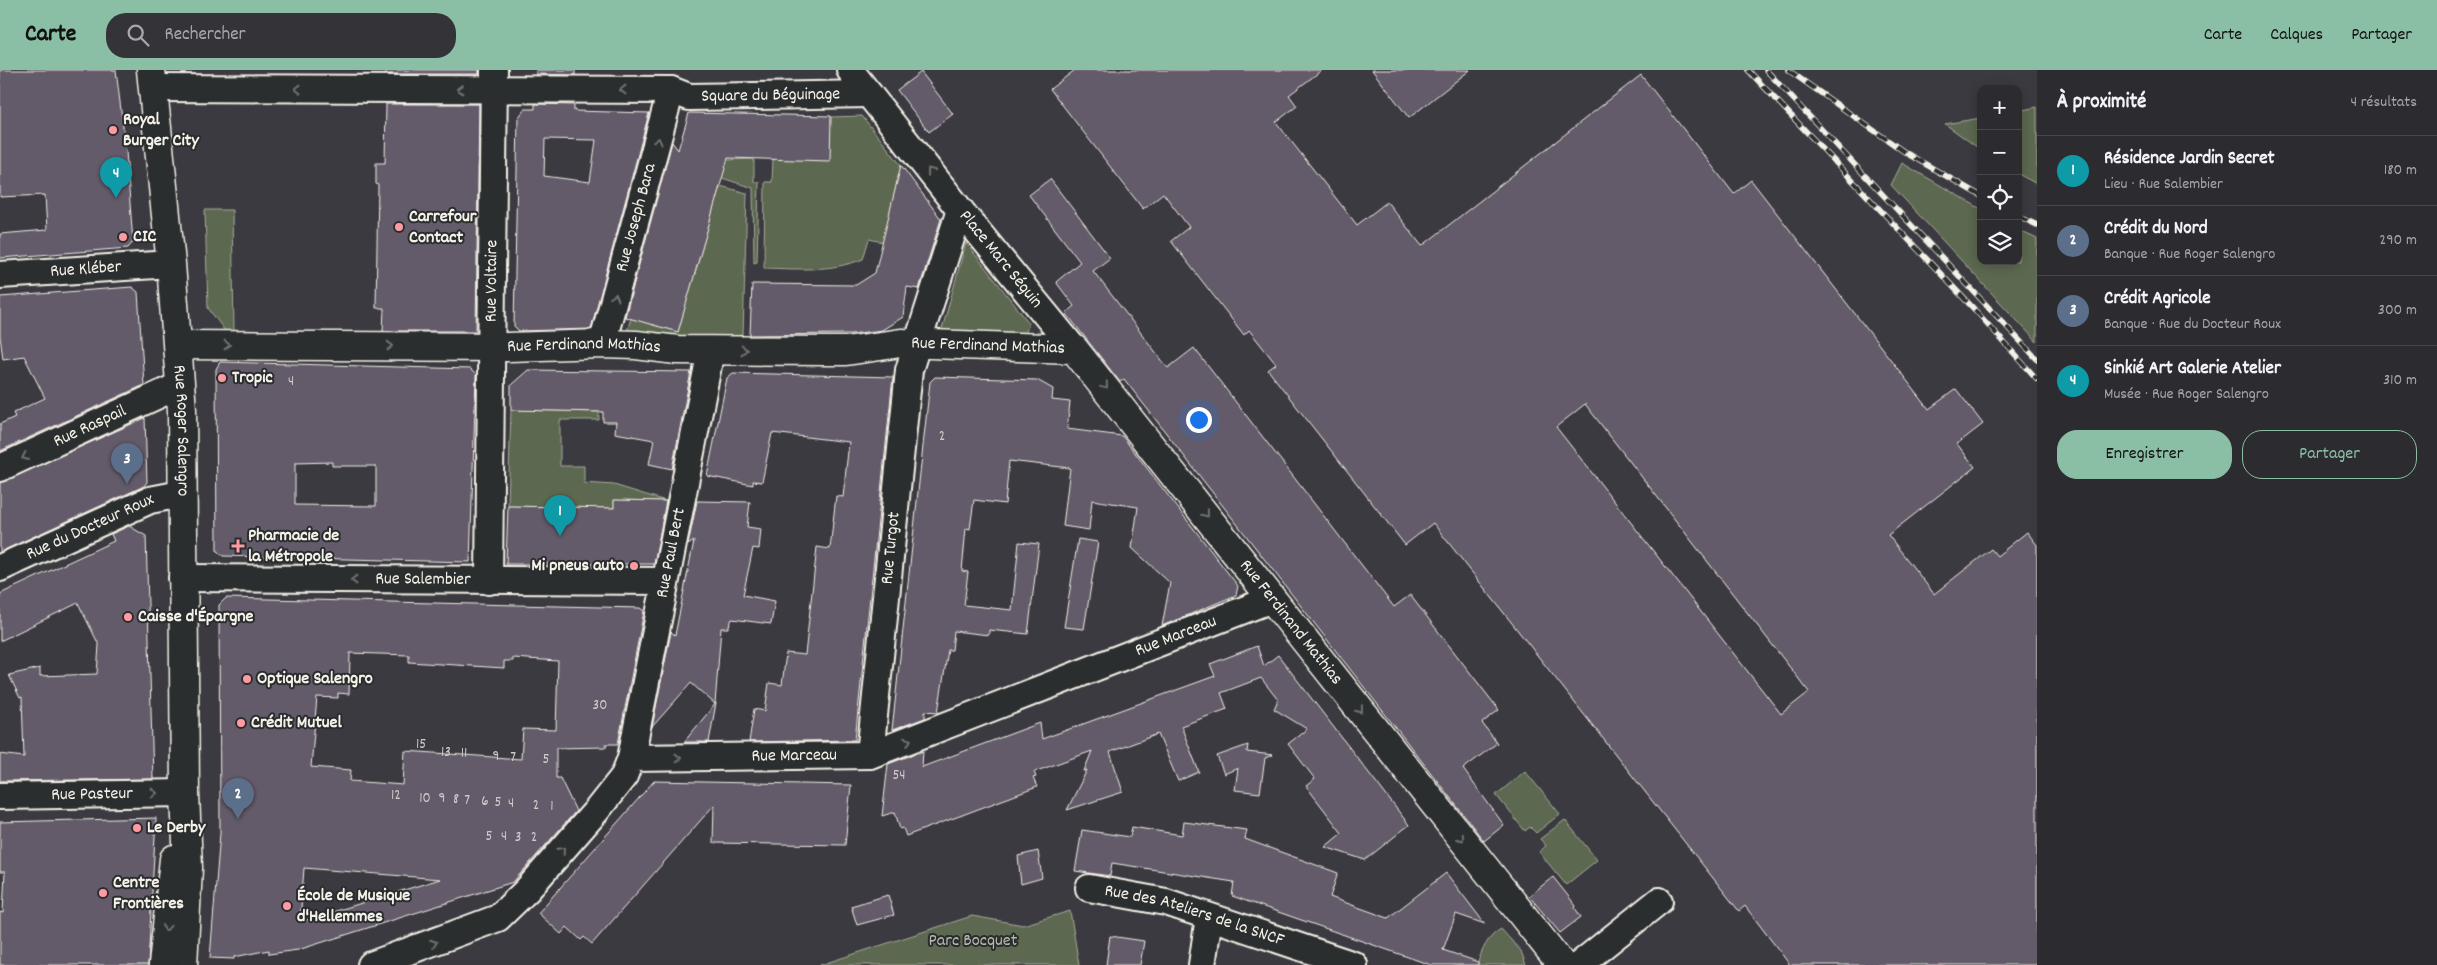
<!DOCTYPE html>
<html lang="fr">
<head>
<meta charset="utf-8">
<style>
  body { margin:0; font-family:Dekko,sans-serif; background:#343438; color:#f1f3f6 }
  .controls { position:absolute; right:15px; top:15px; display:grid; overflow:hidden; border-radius:10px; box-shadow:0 2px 12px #0003 }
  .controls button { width:45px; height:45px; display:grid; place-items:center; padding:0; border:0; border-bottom:1px solid #48484c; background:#2c2c30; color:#f1f3f6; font:25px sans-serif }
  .you { position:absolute; left:1198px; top:349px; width:18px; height:18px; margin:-12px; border:4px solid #fff; border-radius:50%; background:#1a73e8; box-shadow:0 0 0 8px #1a73e833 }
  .badge { display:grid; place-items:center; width:32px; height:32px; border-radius:50%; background:#8abfa5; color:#fff; font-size:16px; font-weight:700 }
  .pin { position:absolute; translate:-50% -41px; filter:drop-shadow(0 1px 2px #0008) }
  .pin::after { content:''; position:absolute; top:26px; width:18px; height:15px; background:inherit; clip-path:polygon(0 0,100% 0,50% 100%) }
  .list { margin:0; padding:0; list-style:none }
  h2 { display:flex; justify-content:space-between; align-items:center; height:65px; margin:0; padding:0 20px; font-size:21px }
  h2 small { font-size:16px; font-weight:400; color:#a6a7ab }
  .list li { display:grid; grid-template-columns:32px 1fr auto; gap:15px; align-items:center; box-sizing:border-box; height:70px; padding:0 20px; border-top:1px solid #48484c }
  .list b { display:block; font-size:19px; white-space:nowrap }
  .list p { margin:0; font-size:16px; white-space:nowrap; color:#a6a7ab }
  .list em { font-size:16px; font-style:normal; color:#a6a7ab }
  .actions { display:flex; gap:10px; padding:15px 20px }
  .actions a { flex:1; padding:11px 0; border:1px solid #8abfa5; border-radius:20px; text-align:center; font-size:18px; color:#8abfa5 }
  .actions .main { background:#8abfa5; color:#111 }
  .icon { flex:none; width:28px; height:28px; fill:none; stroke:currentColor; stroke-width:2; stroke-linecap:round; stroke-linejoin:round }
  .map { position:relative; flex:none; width:2037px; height:895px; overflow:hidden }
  header { display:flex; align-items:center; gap:30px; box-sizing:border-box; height:70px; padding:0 25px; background:#8abfa5; color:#111 }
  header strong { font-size:24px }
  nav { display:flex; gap:28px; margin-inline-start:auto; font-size:18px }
  .search { width:350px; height:45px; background:#343438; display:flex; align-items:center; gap:12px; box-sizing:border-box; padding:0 18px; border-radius:20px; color:#a6a7ab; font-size:19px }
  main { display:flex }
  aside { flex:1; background:#2c2c30 }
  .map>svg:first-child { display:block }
  .green { fill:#5c6850; stroke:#a8ac9c }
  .building { fill:#635a6a; stroke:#f4f1e8; fill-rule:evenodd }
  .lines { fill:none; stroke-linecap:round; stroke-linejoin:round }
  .street-casing { stroke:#f4f1e8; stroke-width:30 }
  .secondary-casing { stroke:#f4f1e8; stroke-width:31 }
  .street { stroke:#2a2d2e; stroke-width:26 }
  .secondary { stroke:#2a2d2e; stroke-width:28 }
  .rail-casing { stroke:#f4f1e8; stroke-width:5.5 }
  .rail { stroke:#2a2d2e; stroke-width:4; stroke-dasharray:11; stroke-linecap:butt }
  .oneway { stroke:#71726f }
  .poi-dot { fill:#ff9aa2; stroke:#2a2d2e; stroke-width:2 }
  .labels { text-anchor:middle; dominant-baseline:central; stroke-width:4; stroke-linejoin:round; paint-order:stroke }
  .number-label { font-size:15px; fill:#d0cbc8 }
  .street-label { font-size:18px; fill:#f4f1e8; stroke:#2a2d2e }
  .poi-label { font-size:18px; font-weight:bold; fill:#f4f1e8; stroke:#2a2d2e; text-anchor:start }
  .park-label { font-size:18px; fill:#b7baab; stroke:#2a2d2e }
</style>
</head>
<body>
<header>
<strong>Carte</strong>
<div class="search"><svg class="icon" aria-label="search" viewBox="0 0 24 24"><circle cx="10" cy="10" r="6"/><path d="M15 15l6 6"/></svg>Rechercher</div>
<nav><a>Carte</a><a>Calques</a><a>Partager</a></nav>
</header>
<main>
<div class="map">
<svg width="2037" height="895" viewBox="0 0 2037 895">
  <rect width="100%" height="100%" fill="#3b3a40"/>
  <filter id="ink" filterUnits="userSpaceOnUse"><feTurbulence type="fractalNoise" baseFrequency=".02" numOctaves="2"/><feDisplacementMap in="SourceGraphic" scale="10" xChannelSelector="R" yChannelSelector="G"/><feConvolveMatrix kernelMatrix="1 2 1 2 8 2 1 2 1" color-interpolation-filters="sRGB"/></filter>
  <g filter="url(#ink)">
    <g class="green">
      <path d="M2037,37v77l-19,-10v-63z"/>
      <path d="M862,46l39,49 -18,77 -14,-3 -6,20c-32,13 -65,10 -99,9l1,-86h7l1,-23 58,-42z"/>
      <path d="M1981,48v32l-36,-26z"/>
      <path d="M754,89v23h5l-2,80 -3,1 -1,-75 -31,-10 5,-18z"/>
      <path d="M1902,93l79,46v52h37v-31l19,9v103l-146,-157z"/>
      <path d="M720,116l27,7 -4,143 -117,-1 5,-17 47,14z"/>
      <path d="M205,140h27l2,121h-9l-17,-23z"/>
      <path d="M966,173l63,80 -5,15 -83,-5z"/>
      <path d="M511,340l88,2v8h-39v46h24v17l30,2 52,16 -52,-1v8l-106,-2z"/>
      <path d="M1525,701l35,43 -24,19 -6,-6 -5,4 -29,-36z"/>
      <path d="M1565,750l32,40 -31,25 -27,-33 7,-6 -6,-7z"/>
      <path d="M1070,841l9,54h-259l152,-49 51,9z"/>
      <path d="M1501,859l20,22 5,14h-49c5,-15 10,-28 24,-36z"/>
    </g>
    <g class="building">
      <path d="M0,0h116l10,81 7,91 -5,6 -128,10v-24l47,-4 -2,-35 -45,2z"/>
      <rect x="386" y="0" width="93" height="4"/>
      <path d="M536,0h39v5l-39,-1z"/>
      <path d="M1075,0h247l-33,25 8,11 -21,16 81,103 30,-23 35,44 219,-171 93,119 17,-14 178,229 27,-20 27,35 -26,20 18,23 -87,68 46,59 57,-45 6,7 30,-24 10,13v420h-247l-45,-59 -6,5 -306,-388 -28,22 -137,-175 8,-6 -27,-34 -5,5 -73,-94 18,-14 -26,-34 -20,16 -93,-120zM1585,334l224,288 -28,22 -225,-287z"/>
      <path d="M1372,0h98l-61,48z"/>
      <path d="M921,2l32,42 -24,18 -32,-42z"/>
      <path d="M386,34h93l-3,227h-93l1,-23h-8l2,-123 -2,-1v-21h9z"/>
      <path d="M535,34l39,1v6l75,2 -58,216 -72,2 -5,-5 4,-208 7,-9h10zM545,69l51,1 -6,42 -46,-6z"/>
      <path d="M689,43l142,3 -1,45 -102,-3 -50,174 -53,-15 47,-175 6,8z"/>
      <path d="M901,95l40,54 -22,70 -12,-2 -4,30 -21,13 -31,4 -101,1 2,-51 104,1 19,-12z"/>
      <path d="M1050,109l60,79 -17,13 75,97 26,-20 200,259 16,-12 89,115 -17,13 15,20 -34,26 41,56 -20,16 -360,-462 -4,3 -54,-69 8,-7 -18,-24 24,-20 -51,-67z"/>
      <path d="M132,217l6,5 6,93 -144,66v-27l15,-7 -2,-4 32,-15 -21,-42 -21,3 -3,-23v-39z"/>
      <path d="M220,292l250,7 6,6 -6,187 -247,-6 -6,-5 -1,-182zM332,392v4h44v40l-81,-1v-42z"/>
      <path d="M528,300l163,2 -19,97 -23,-5 5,-24 -39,-7 1,-11h-13v-10l-92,-2v-25z"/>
      <path d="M733,303l160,4 -38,363 -106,2 5,-33 11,2 4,-28 13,2 4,-32 19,2 12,-108 13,2 6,-53 7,1 6,-55 -77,-9 -10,49 -9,-1v4l-46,-9 20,-98z"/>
      <path d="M935,307l102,3 16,9 -1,11 18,2 -3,27 55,7 116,150 -2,9 -74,31 8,-43 -38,-35 6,-41 -46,-7 -3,30 -26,-4 7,-58 -61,-7 -4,43 -31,-4 -4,29 -4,-1 -4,43 6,1 -4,33 48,5 7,-68 20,2 -11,90 -39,-4v5l-35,-4 -2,19h-4l-10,62 -13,-1v7l-33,12 38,-348z"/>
      <path d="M145,348l2,64 -3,4 -144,66v-69z"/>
      <path d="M614,430l52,1 -12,63h-148l2,-58 106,2z"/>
      <path d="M697,431l53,1 -3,25 14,2 -2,20 -6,-1 -10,47 32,6 -4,23 -39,-5 -4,9h-7l-6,76 -24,-21 -39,44 19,-95 4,3 19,-94 -6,4z"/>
      <path d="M129,456l17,10 7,243 -153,2v-27l24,3 -2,-60 -2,1 -11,-23 31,-7v8l57,-2 2,-29 -21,-42 -78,38v-47l114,-53 -3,-7z"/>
      <path d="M1078,469l20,3 -14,87 -20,-2z"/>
      <path d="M226,528l414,10 4,3 -26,133h-12v3l-50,1v30h4l16,33 -63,71 -215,68 -29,4v-4l-35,7v2l-24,-1 10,-125 -1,-228zM350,583l59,2v7l95,6v-7h9v-3l45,3 -2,69 -33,-1 -2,30 -116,-8 -2,34 -53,-4 1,-11 -40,-3 6,-70 21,1v-5l11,1zM304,798l136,11 -140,43z"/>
      <path d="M1257,576l7,20 14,-11 131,170 -44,35 -40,-13 17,-14 -36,-47 9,-7 -27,-35 19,-15 -33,-20 4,-9 -17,-22 -40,15 6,16 -46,17 18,46 -21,9 -20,-47 -48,18 13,40 -56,18 20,-40 -3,1 8,-20 -58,21 2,5 -3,1 4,9 -131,49 -3,-8 -3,1 -5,-17 -13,4 6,-52 35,-13 -1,16 118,-44 2,16 173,-63 -5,-12z"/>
      <path d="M716,633l-7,39h-25z"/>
      <path d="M1248,675l-1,7 26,3 -8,3 -5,35 -25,-3 3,-22 -14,6 -7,-18z"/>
      <path d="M654,711l197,4 -6,60 -132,-2 1,-38 -122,139 -8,-7 -3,3 -14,-13 -6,7 -23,-21z"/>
      <path d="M156,748l-8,147h-148v-53l3,1 2,-41h-5v-50z"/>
      <path d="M1184,752l63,8 -2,9 93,34 -8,24 58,21 58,-45 39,51 -29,-10 -13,36 35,12v3h-47l-199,-69 2,-14 -122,-19 -2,13 -35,-5 7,-41 48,7 2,-10 50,8z"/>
      <path d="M1038,781l4,27 -21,6 -3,-28z"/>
      <path d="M1553,807l23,29 -1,2 6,9 -21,16 -31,-37z"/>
      <path d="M888,825l6,20 -37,10 -6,-19z"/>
      <path d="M1110,866l34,5 -4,24h-34z"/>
    </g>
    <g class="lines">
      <g class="street-casing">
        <g id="street">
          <path id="s1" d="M850,0l110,140 114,139"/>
          <path id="s2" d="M154,18l517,2 18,7 180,-3"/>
          <path id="s3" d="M0,205l171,-11"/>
          <path id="s4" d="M602,274l69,-254"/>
          <path id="s5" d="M0,398l180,-83"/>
          <path id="s6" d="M0,498l150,-68 31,-6"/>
          <path id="s7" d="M182,508l483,3"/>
          <path id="s8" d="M489,511l5,-511"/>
          <path id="s9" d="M870,685l39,-385 51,-160"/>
          <path id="s10" d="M631,688l80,-408"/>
          <path id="s11" d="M0,726l185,-3"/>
          <path id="s12" d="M1089,818l77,14 188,63"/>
          <path id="s13" d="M371,895l127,-47 29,-28 70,-80 27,-34 7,-18 239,-3 402,-156"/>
          <path d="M1202,895l7,-48"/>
          <path d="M1579,895l80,-64"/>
        </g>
      </g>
      <g class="secondary-casing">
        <g id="secondary">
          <path id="s14" d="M151,0l20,194 11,146 3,383 3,75 -5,97"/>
          <path id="s15" d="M178,275l330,2 94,-3 34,1 41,5 148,1h21l55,-8 173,6 488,616"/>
          <path d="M163,895l11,-106"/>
        </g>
      </g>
      <use href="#street" class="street"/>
      <use href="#secondary" class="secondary"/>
      <g class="rail-casing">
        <g id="rail">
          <path d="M1748,0l227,240 62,69"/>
          <path d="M1766,0l271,289"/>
          <path d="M1788,0l118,83 75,43"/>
          <path d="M2018,146l19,9"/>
        </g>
      </g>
      <use href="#rail" class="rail"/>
    </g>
    <defs><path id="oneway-chevron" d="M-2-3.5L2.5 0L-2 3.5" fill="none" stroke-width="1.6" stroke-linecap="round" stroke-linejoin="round" transform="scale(1.25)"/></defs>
    <g class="oneway">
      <use href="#oneway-chevron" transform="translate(298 19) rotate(-180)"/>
      <use href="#oneway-chevron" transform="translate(460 19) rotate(-180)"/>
      <use href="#oneway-chevron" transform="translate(623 20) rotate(-180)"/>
      <use href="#oneway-chevron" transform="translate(658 71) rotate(-75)"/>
      <use href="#oneway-chevron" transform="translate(930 101) rotate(-128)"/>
      <use href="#oneway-chevron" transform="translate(615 227) rotate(-75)"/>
      <use href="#oneway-chevron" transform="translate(227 275)"/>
      <use href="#oneway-chevron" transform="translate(390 276)"/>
      <use href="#oneway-chevron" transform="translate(744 280) rotate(1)"/>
      <use href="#oneway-chevron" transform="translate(1105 316) rotate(50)"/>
      <use href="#oneway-chevron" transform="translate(25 387) rotate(155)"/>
      <use href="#oneway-chevron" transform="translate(1206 444) rotate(52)"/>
      <use href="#oneway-chevron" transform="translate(354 510) rotate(-180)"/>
      <use href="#oneway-chevron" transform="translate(1360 640) rotate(52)"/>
      <use href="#oneway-chevron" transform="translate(908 671) rotate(-21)"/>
      <use href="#oneway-chevron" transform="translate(678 688) rotate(-1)"/>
      <use href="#oneway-chevron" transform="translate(154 723) rotate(-1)"/>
      <use href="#oneway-chevron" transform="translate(1461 768) rotate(52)"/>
      <use href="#oneway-chevron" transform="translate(562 780) rotate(-49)"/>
      <use href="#oneway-chevron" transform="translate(166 858) rotate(95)"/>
      <use href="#oneway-chevron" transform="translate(434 873) rotate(-20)"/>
    </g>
  </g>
  <g class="poi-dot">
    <circle cx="113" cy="60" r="5"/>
    <circle cx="399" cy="157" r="5"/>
    <circle cx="123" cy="167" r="5"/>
    <circle cx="222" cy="308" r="5"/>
    <path d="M235.5 468.5h5v5h5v5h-5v5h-5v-5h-5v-5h5z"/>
    <circle cx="634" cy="496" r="5"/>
    <circle cx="128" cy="547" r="5"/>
    <circle cx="247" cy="609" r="5"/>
    <circle cx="241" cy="653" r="5"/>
    <circle cx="137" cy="758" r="5"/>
    <circle cx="103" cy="823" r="5"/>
    <circle cx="287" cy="836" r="5"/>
  </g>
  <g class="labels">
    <g class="number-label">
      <text x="291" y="312">4</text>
      <text x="942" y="367">2</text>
      <text x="600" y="636">30</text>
      <text x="421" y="675">15</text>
      <text x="446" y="683">13</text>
      <text x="464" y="684">11</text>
      <text x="496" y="687">9</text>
      <text x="513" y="688">7</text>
      <text x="546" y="690">5</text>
      <text x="899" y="706">54</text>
      <text x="396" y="726">12</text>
      <text x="425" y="729">10</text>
      <text x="442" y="729">9</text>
      <text x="456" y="730">8</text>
      <text x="467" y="731">7</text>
      <text x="485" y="732">6</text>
      <text x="498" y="733">5</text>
      <text x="511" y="734">4</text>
      <text x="536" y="736">2</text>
      <text x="552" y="737">1</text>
      <text x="489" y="767">5</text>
      <text x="504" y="767">4</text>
      <text x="518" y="768">3</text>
      <text x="534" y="768">2</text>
    </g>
    <g class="street-label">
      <text stroke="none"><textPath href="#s2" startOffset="618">Square du Béguinage</textPath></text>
      <text stroke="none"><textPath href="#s4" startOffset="131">Rue Joseph Bara</textPath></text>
      <text stroke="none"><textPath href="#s1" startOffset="242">Place Marc Séguin</textPath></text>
      <text stroke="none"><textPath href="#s3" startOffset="86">Rue Kléber</textPath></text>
      <text stroke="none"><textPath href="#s8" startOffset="300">Rue Voltaire</textPath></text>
      <text stroke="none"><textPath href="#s15" startOffset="811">Rue Ferdinand Mathias</textPath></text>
      <text stroke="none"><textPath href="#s15" startOffset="406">Rue Ferdinand Mathias</textPath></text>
      <text stroke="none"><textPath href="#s5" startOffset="99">Rue Raspail</textPath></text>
      <text stroke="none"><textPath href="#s14" startOffset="362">Rue Roger Salengro</textPath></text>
      <text stroke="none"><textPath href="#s6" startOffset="99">Rue du Docteur Roux</textPath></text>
      <text stroke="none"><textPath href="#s9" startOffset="208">Rue Turgot</textPath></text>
      <text stroke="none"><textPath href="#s10" startOffset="209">Rue Paul Bert</textPath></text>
      <text stroke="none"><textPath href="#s7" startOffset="241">Rue Salembier</textPath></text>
      <text stroke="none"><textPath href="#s15" startOffset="1246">Rue Ferdinand Mathias</textPath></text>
      <text stroke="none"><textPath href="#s13" startOffset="912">Rue Marceau</textPath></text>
      <text stroke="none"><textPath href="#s13" startOffset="508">Rue Marceau</textPath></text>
      <text stroke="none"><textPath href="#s11" startOffset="92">Rue Pasteur</textPath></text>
      <text stroke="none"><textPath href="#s12" startOffset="109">Rue des Ateliers de la SNCF</textPath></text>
    </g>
    <g class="poi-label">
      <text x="123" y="50">Royal<tspan x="123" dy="21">Burger City</tspan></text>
      <text x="409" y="147">Carrefour<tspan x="409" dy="21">Contact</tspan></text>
      <text x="133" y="167">CIC</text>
      <text x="232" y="308">Tropic</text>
      <text x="248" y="466">Pharmacie de<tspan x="248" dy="21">la Métropole</tspan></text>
      <text x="624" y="496" text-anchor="end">Mi pneus auto</text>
      <text x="138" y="547">Caisse d'Épargne</text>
      <text x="257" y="609">Optique Salengro</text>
      <text x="251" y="653">Crédit Mutuel</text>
      <text x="147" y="758">Le Derby</text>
      <text x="113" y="813">Centre<tspan x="113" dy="21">Frontières</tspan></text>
      <text x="297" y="826">École de Musique<tspan x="297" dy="21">d'Hellemmes</tspan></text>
    </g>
    <g class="park-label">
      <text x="973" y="871">Parc Bocquet</text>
    </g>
  </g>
</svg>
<div class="controls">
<button>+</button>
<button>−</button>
<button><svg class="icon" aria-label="locate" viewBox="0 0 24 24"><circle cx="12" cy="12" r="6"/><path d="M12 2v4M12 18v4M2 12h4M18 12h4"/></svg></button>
<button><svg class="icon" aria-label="layers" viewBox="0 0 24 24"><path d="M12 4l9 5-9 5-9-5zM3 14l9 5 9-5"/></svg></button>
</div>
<div class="you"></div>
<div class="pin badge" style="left:560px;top:466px;background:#0f9aa8">1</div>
<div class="pin badge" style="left:238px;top:749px;background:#5c6f8a">2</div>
<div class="pin badge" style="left:127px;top:414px;background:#5c6f8a">3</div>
<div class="pin badge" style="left:116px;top:128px;background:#0f9aa8">4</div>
</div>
<aside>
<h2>À proximité<small>4 résultats</small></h2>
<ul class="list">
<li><span class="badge" style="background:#0f9aa8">1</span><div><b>Résidence Jardin Secret</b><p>Lieu · Rue Salembier</p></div><em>180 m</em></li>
<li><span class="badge" style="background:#5c6f8a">2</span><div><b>Crédit du Nord</b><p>Banque · Rue Roger Salengro</p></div><em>290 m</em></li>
<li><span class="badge" style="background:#5c6f8a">3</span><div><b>Crédit Agricole</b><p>Banque · Rue du Docteur Roux</p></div><em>300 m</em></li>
<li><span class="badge" style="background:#0f9aa8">4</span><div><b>Sinkié Art Galerie Atelier</b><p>Musée · Rue Roger Salengro</p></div><em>310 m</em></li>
</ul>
<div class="actions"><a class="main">Enregistrer</a><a>Partager</a></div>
</aside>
</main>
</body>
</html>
